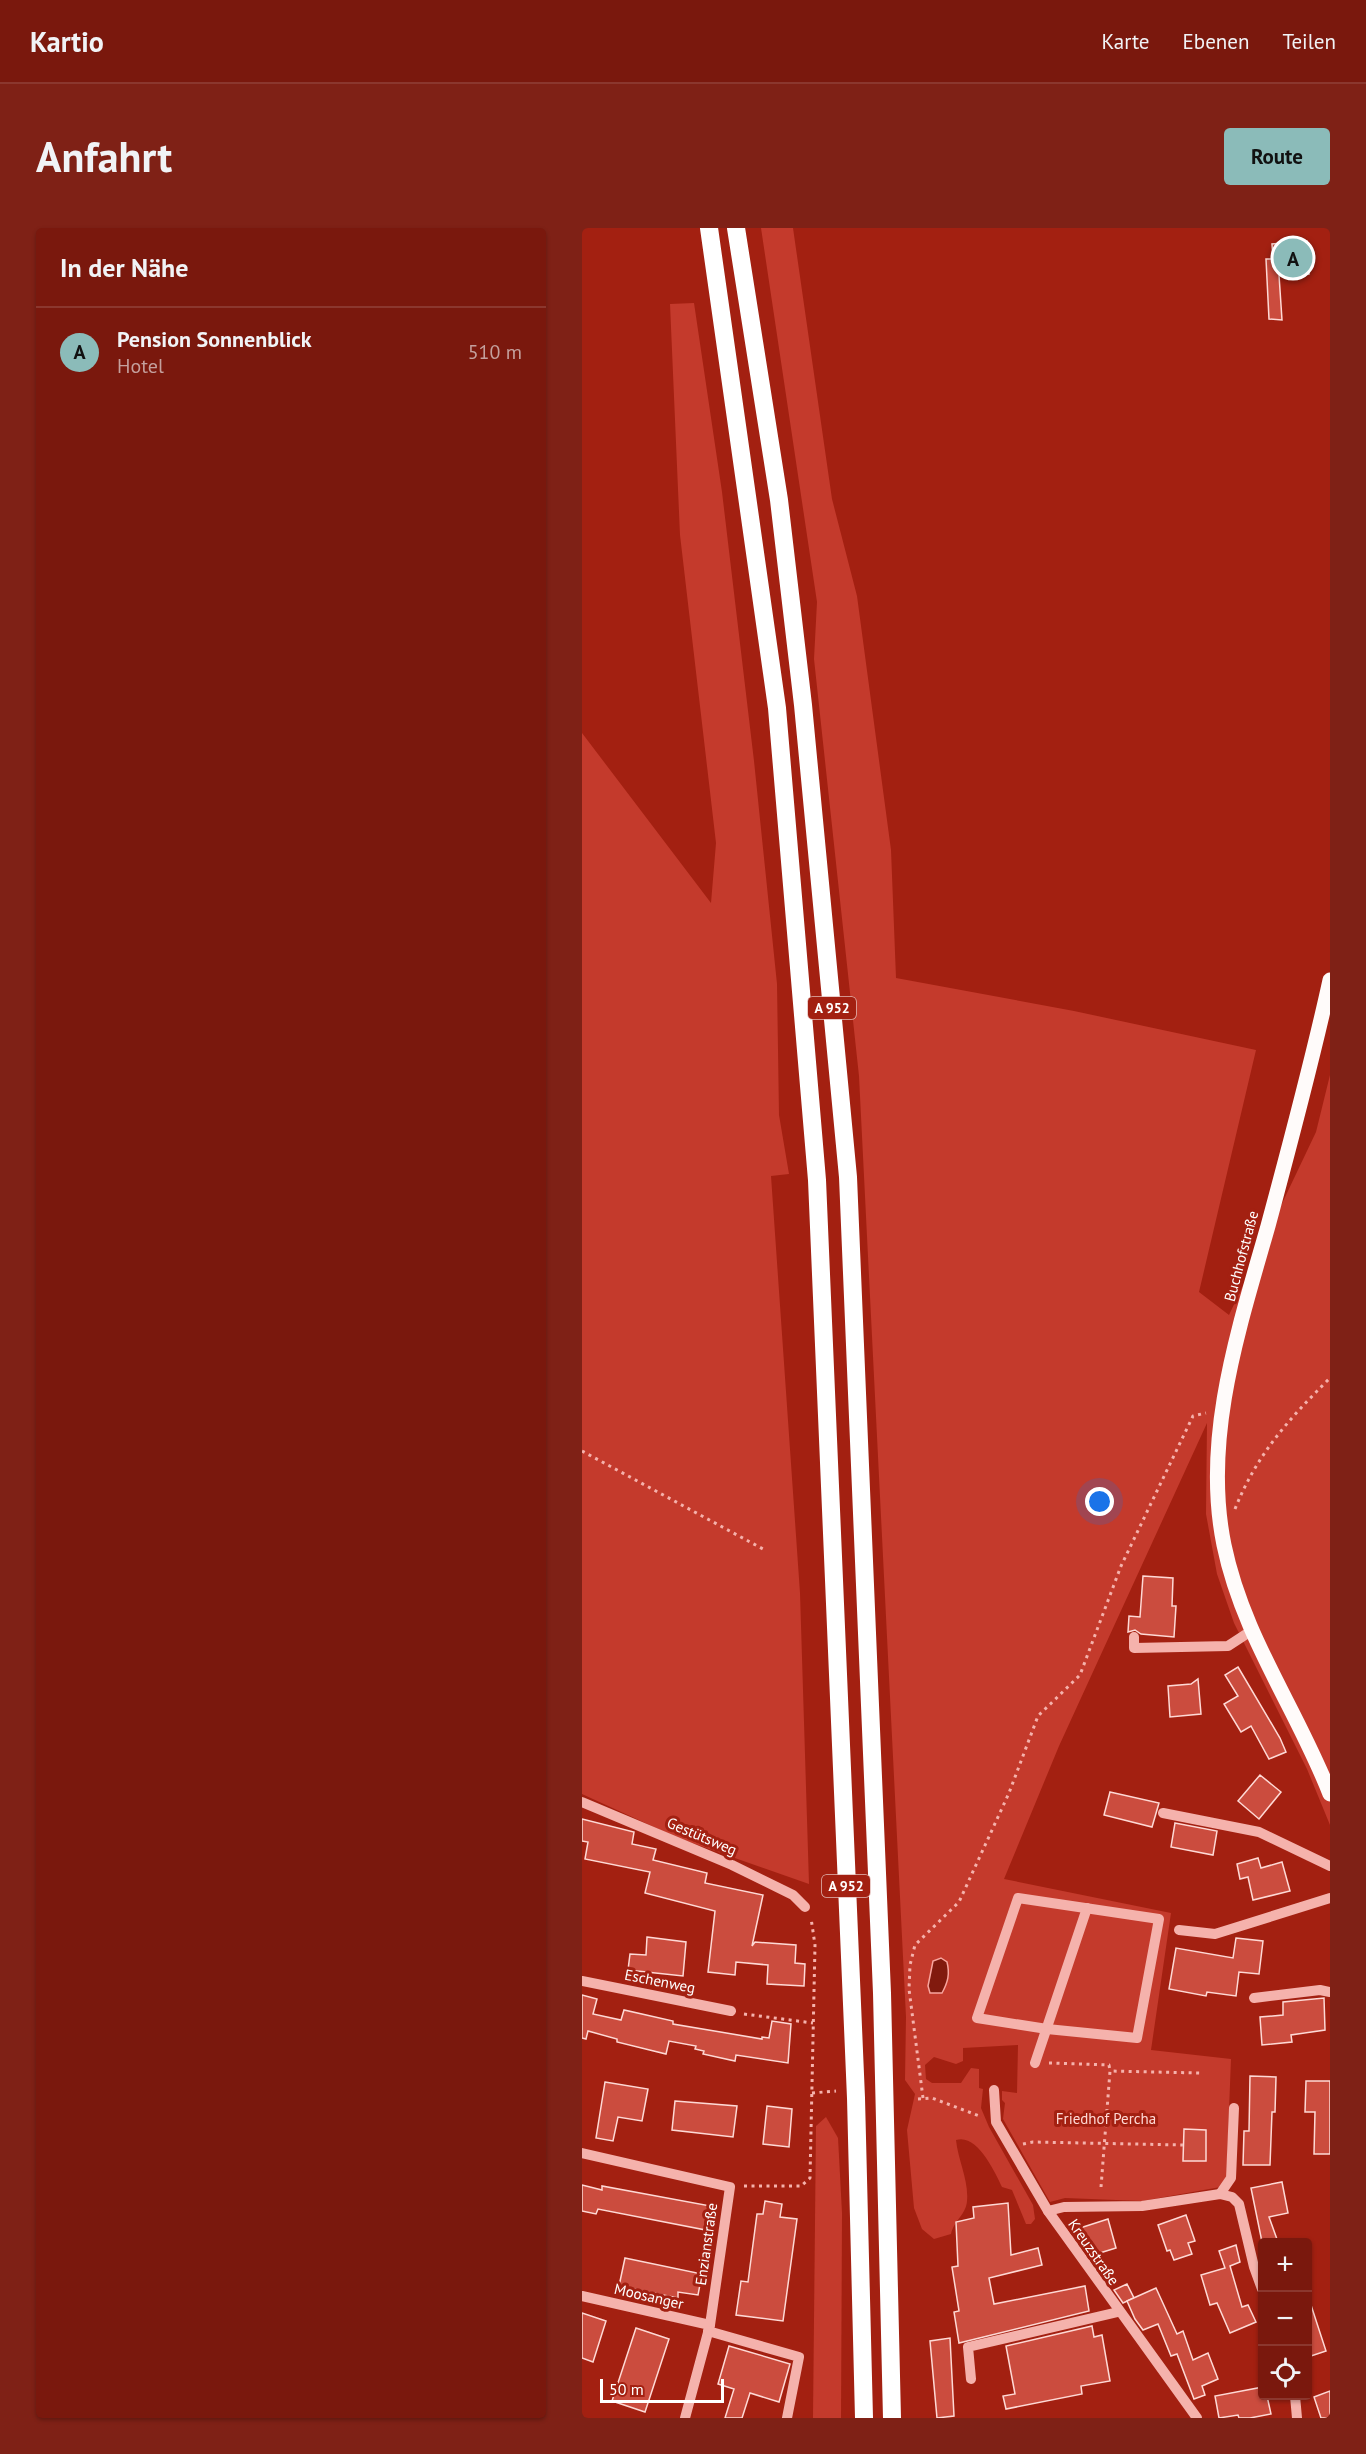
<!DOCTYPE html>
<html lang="de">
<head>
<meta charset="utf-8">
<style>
  body { margin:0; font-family:"PT Sans",sans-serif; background:#7f2116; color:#f1f3f6 }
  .controls { position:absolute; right:18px; bottom:18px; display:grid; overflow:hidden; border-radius:6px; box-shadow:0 2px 4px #0004 }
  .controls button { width:54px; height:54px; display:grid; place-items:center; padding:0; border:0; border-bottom:2px solid #8b372e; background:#7a180d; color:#f1f3f6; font:30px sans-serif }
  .scale { position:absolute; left:18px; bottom:15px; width:124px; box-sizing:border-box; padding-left:6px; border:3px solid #fff; border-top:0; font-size:16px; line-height:21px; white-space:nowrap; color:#fff; -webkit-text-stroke:4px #a32011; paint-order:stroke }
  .you { position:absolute; left:518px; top:1274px; width:21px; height:21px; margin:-15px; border:4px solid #fff; border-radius:50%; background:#1a73e8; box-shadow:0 0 0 9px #1a73e833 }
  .badge { display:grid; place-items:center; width:39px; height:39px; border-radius:50%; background:#8bbbb9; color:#111; font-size:20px; font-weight:700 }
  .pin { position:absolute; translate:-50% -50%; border:3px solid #fff; box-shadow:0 2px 6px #0006 }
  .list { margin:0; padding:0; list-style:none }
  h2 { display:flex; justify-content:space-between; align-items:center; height:78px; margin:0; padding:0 24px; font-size:26px }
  h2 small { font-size:20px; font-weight:400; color:#c4a09d }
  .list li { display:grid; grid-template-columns:39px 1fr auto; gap:18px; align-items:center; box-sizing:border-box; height:90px; padding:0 24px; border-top:2px solid #8b372e }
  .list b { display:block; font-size:22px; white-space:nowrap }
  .list p { margin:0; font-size:20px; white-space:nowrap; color:#c4a09d }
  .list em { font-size:20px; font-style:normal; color:#c4a09d }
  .icon { flex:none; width:33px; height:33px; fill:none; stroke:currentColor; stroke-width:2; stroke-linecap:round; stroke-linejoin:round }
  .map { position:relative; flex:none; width:748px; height:2190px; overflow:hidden; border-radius:6px }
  header { display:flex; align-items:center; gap:36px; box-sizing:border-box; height:84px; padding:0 30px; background:#7a180d; border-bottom:2px solid #8b372e }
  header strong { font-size:28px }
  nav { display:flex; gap:33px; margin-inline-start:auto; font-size:21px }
  .intro { display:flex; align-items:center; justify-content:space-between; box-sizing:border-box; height:144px; padding:0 36px }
  h1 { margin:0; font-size:42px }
  .button { padding:15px 27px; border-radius:6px; background:#8bbbb9; color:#111; font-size:21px; font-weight:700 }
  main { display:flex; gap:36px; padding:0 36px }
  aside { flex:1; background:#7a180d; border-radius:6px; box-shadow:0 2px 4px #0004 }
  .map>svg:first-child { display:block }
  .green { fill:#c43a2c }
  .water { fill:#811a0e; stroke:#f8a59e; stroke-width:1.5 }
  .building { fill:#cb4c3e; stroke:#fed9d5; stroke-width:1.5 }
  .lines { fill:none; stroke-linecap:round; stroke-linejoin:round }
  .path { stroke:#f5b2ac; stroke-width:3; stroke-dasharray:3 4.5; stroke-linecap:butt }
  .minor { stroke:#f5b2ac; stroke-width:10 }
  .major { stroke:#fffbfa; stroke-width:15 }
  .highway { stroke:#fff; stroke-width:18 }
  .labels { text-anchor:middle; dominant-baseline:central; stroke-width:6; stroke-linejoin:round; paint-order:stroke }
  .shield { fill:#a32011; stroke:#e3bcb8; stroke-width:1.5 }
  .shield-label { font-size:14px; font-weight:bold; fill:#fff }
  .street-label { font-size:15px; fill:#fff; stroke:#a32011 }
  .park-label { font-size:15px; fill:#fed9d5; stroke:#a32011 }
</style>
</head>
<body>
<header>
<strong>Kartio</strong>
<nav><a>Karte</a><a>Ebenen</a><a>Teilen</a></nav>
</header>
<div class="intro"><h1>Anfahrt</h1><a class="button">Route</a></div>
<main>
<aside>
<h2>In der Nähe<small></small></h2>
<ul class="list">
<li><span class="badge">A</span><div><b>Pension Sonnenblick</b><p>Hotel</p></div><em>510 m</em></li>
</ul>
</aside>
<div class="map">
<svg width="748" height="2190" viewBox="0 0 748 2190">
  <rect width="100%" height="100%" fill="#a32011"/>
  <g class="green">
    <path d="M179,0h32l39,271 25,97 34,254 5,128 178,33 182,39 -57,242 30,23 87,-183 14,-57v750l-23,-56 -73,-146 -17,-49 -11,-60 1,-91 -148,323 -55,133 167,34 -20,137 80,9 -5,127 -84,15 -77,-3 -15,4 -47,-83 2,-16 -3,-3v-9l15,2 1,-48 -55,3v13l-7,3 -22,-7 -9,8 1,14 6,4h29l10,-15 8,1v19l4,1 -2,19 8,19 44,78 2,14 -4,5h-5l-14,-34 -10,-3c-7,-15 -25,-54 -46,-47 2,20 13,41 11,61 -1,14 -13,19 -16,33l-17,5 -12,-10 -8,-21 -7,-78 8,-36 -10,-14 1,-63 -47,-941 -45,-417 3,-57z"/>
    <path d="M112,75l28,189 32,269 23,223 2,131 10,59 -18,2 29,417 9,291 -131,-46 -96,-44v-1061l129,170 5,-60 -36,-308 -10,-231z"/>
    <path d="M244,1889l12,21 4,75 -1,205h-28l3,-292z"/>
  </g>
  <path class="water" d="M359,1730l6,4c3,12 1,20 -5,31h-12l-2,-7 5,-25z"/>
  <g class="building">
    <path d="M725,13l2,33 -30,1 3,45 -13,-1 -3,-60h7l-1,-15z"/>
    <path d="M561,1348l30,2 -1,28h4l-2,31 -33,-3 -6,-4 -7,2 1,-16 11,1z"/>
    <path d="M656,1439l42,71 6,14 -17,7 -18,-33 -10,6 -17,-28 14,-8 -13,-21z"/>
    <path d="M616,1451l3,35 -31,3 -2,-31 23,-2z"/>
    <path d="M678,1547l21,17 -22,27 -21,-18z"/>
    <path d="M528,1564l49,11 -7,24 -48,-12z"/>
    <path d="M0,1591l52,13 -2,12 24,5 -3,11 54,13 -2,10 58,12 -11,51 3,-4 41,3 -1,18 10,1 -1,22 -37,-2 1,-19 -32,-3 -1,13 -27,-3 7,-61 -70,-18 5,-21 -65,-13 3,-17 -6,-1z"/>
    <path d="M593,1595l42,8 -4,24 -42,-8z"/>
    <path d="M676,1630l3,10 21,-6 8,29 -37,9 -5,-23 -8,2 -3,-15z"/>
    <path d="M65,1709l39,5 -3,34 -55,-6 2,-16 16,1z"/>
    <path d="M654,1710l27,3 -4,33 -20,-2 -3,24 -29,-4 -1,4 -37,-7 7,-41 57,10z"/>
    <path d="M0,1767l15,4 -4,15 28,6 3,-10 49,11v3l89,15v-2l7,1 3,-17 19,3 -3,39 -52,-8 -1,6 -32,-7 1,-3 -9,-2 1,-3 -27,-5 -3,13 -49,-12v-3l-29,-8 -2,8 -4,-1z"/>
    <path d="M742,1770l1,32 -34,5 1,7 -30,3 -2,-28 23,-2v-13z"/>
    <path d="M668,1848l26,1 -1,35h-3l-2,53h-27l1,-34h5z"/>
    <path d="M724,1853h24v73h-16l1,-42h-10z"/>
    <path d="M23,1854l43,7 -6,32 -24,-4 -5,24 -17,-3z"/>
    <path d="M93,1873l62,5 -4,31 -61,-7z"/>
    <path d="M185,1878l25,3 -3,38 -26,-3z"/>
    <path d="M602,1901l22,1v31h-23z"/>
    <path d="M700,1954l6,31 -19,4 9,25h-16l-11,-54z"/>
    <path d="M0,1957l20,5v-4l114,21 -5,24 -113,-22 -2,5 -14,-3z"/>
    <path d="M183,1973l17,3 -2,13 17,2 -14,102 -47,-6 5,-34 7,1 9,-68h6z"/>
    <path d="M426,1975l3,52 27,-7 4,17 -53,13 5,26 91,-18 4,25 -130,32 -5,-31 5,-1 -7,-44 6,-1 -2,-44 18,-4 -1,-11z"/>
    <path d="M604,1987l9,26 -7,2 4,11 -18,6 -4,-10 -3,1 -9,-26z"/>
    <path d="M526,1991l8,29 -26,8 -10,-28z"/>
    <path d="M654,2017l4,17 -10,4 12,41 6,-2 8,17 -26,11 -13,-30 -7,2 -9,-30 24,-7 -6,-17z"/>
    <path d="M43,2030l77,16 -4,21 -20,-3v6l-59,-12z"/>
    <path d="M545,2056l7,14 -11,5 -9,-13z"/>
    <path d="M574,2060l21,46 6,-3 10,29 15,-7 10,26 -16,7 3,9 -11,4 -17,-45 -6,2 -13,-32 -15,6 -8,-11 -8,-18z"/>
    <path d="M726,2074h2l16,49 -18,6z"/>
    <path d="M0,2085l24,8 -13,41 -11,-4z"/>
    <path d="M510,2098l2,11 8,-2 8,46 -29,5 1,8 -76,15 -3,-13 12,-2 -9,-48z"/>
    <path d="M54,2100l33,11 -24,73 -33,-11z"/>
    <path d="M368,2110l4,78 -17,2 -7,-77z"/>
    <path d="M147,2118l61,18 -11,38 -29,-9 -8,25h-17l9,-29 -16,-5z"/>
    <path d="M681,2159v9h4l4,18 -21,4h-11l-1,-3 -19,3 -4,-22z"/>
    <path d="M748,2163v27h-9l-7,-21z"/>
  </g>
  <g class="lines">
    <g class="path">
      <path d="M0,1223l181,98"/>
      <path d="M653,1281c22,-55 53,-89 95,-131"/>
      <path d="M162,1786l69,9"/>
      <path d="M467,1835l60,2 1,6"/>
      <path d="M230,1865l24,-2"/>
      <path d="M341,1870l-14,-109 1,-24 5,-20 44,-43 50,-109 29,-77 42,-41 41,-109 72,-150 13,-3"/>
      <path d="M336,1871l14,-1 50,19"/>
      <path d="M441,1916l10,-2 150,3"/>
      <path d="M162,1958h57l9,-8 5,-233 -4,-27"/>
      <path d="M519,1959l9,-116 91,2"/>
    </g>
    <g class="minor">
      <path d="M552,1409v11l94,-2 23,-15"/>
      <path d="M0,1574l150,63 61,30 12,12"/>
      <path d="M581,1585l96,19 71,34"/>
      <path d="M436,1670l141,21 -22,119 -90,-9 -70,-11z"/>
      <path d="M597,1702l36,4 115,-36"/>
      <path d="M0,1753l149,30"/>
      <path d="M672,1770l66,-8 10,2"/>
      <path d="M453,1835l52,-155"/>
      <path d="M412,1862l2,32 52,89 149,207"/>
      <path d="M0,1925l148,34 -20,138 -25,93"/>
      <path d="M638,1966l11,-16 3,-70"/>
      <path d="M466,1983l16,-4 78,-1 78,-12 12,3 7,7 15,63 8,22"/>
      <path d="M0,2068l128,29"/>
      <path d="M126,2103l91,26 -12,61"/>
      <path d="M389,2151l-3,-32 150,-35"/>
      <path d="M713,2168l2,22"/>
    </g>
    <path class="major" d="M748,752c-18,83 -40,164 -62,246 -29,102 -66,212 -44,319 19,92 73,164 106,249"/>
    <g class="highway">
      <path d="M127,0l68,480 40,472 39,918 8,320"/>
      <path d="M154,0l43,272 24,205 45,472 34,816 10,425"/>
    </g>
  </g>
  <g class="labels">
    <g class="shield">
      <rect x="226" y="769" width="48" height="22" rx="4.5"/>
      <rect x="240" y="1647" width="48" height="22" rx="4.5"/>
    </g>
    <g class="shield-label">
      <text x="250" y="780">A 952</text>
      <text x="264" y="1658">A 952</text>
    </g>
    <g class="street-label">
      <text transform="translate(659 1028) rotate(-75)">Buchhofstraße</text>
      <text transform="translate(120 1608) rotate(23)">Gestütsweg</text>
      <text transform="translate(78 1753) rotate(11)">Eschenweg</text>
      <text transform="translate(124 2016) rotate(-82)">Enzianstraße</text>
      <text transform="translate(512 2024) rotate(55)">Kreuzstraße</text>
      <text transform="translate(67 2068) rotate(13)">Moosanger</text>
    </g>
    <g class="park-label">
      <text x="524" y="1890">Friedhof Percha</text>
    </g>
  </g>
</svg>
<div class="controls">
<button>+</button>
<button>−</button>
<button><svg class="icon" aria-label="locate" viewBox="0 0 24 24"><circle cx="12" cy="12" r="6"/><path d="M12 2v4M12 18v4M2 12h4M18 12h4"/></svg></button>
</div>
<div class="scale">50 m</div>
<div class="you"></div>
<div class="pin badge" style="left:711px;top:30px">A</div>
</div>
</main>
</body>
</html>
